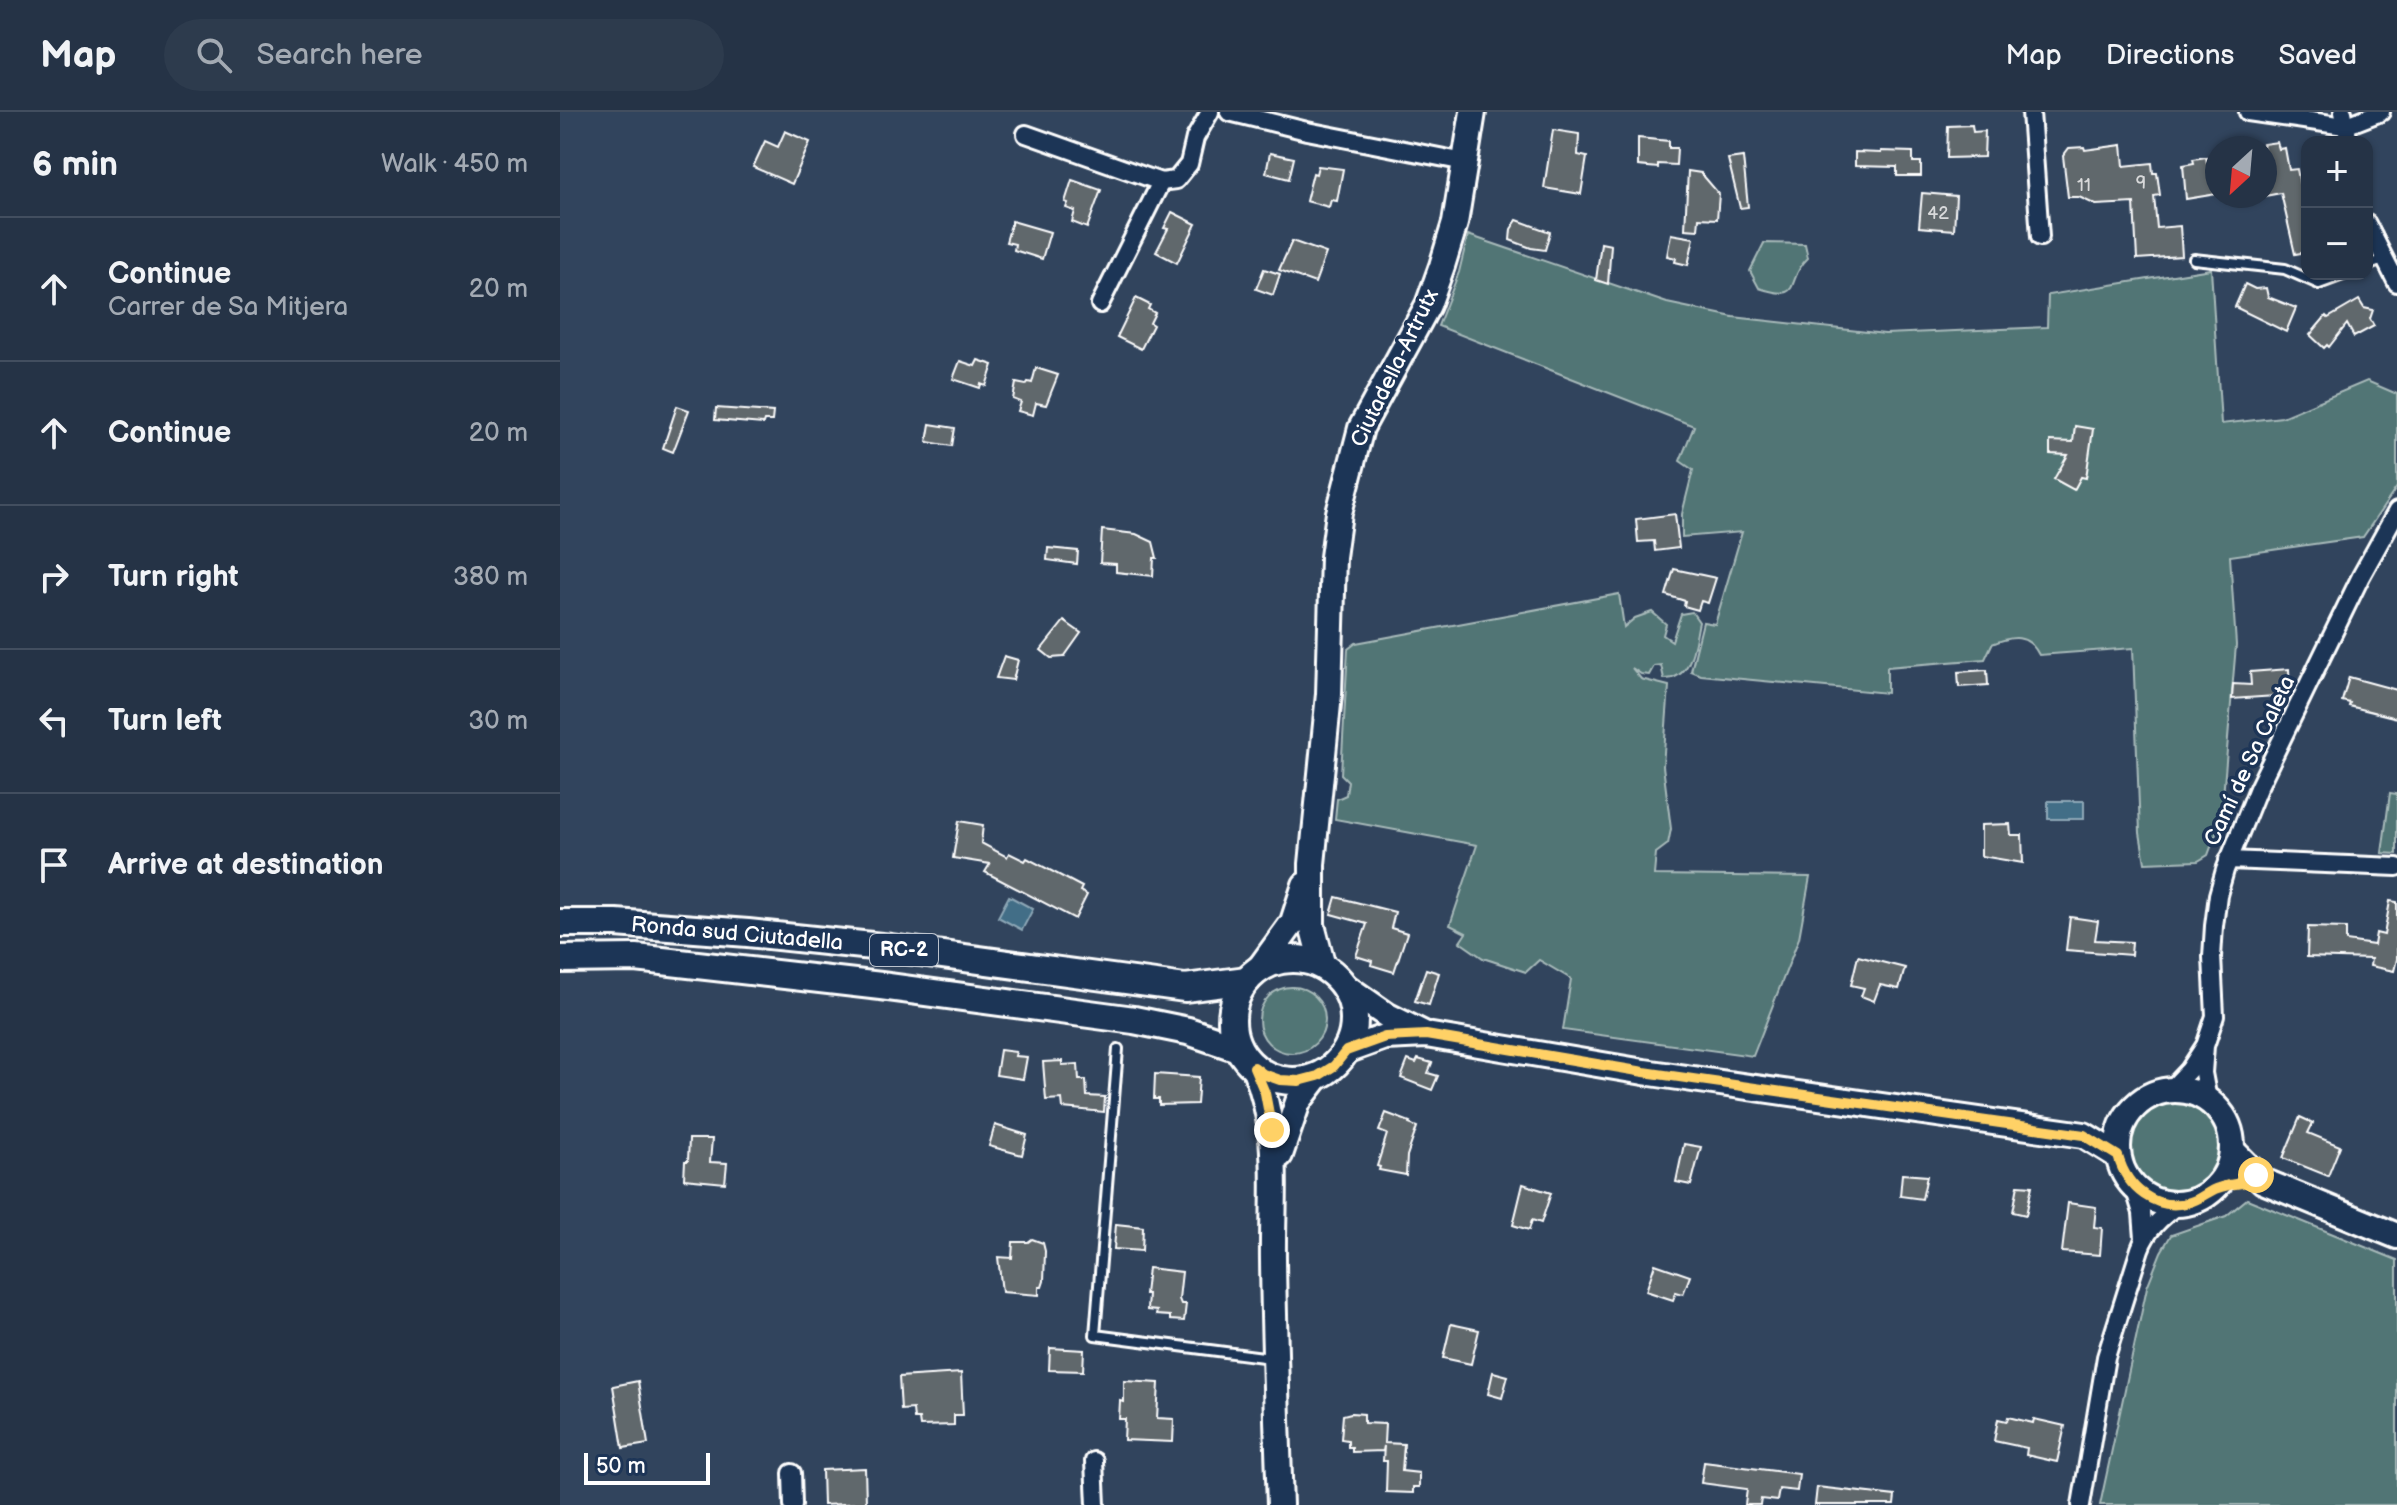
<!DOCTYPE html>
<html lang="en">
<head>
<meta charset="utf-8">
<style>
  body { margin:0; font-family:"Balsamiq Sans",sans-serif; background:#2d3b4d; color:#f1f3f6 }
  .controls { position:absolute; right:24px; top:24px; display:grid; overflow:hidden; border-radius:16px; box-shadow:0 2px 6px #0004 }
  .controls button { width:72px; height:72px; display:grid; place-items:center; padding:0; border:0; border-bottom:2px solid #424e5f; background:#253346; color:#f1f3f6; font:40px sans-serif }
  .compass { position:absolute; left:1645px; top:24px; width:72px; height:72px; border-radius:50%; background:#253346; box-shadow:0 2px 6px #0004; rotate:206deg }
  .scale { position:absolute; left:24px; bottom:20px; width:126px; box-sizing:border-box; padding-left:8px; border:4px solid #fff; border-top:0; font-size:22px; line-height:28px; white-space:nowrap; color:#fff; -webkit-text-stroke:6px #1d3557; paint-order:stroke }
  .stop { position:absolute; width:24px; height:24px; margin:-18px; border:6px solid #ffd166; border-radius:50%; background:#fff }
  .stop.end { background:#ffd166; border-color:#fff; box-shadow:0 2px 8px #0008 }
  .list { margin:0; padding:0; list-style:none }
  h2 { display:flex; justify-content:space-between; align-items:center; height:104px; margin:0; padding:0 32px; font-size:34px }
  h2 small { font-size:26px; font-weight:400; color:#a3aab3 }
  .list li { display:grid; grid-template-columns:52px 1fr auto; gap:24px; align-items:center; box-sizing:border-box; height:144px; padding:0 32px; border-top:2px solid #424e5f }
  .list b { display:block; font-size:30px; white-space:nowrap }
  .list p { margin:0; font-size:26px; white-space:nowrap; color:#a3aab3 }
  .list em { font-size:26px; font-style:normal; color:#a3aab3 }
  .icon { flex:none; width:44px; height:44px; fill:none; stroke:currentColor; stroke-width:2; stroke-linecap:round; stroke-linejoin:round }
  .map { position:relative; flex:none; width:1837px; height:1393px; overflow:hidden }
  header { display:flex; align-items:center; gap:48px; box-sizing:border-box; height:112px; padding:0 40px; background:#253346; border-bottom:2px solid #424e5f }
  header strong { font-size:38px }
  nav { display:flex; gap:44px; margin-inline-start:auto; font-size:28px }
  .search { width:560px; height:72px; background:#2d3b4d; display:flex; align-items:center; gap:20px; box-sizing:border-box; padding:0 28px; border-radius:44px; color:#a3aab3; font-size:30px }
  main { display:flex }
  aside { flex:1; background:#253346 }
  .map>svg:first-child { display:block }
  .green { fill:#517575; stroke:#a8baba; stroke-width:2 }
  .water { fill:#426e87; stroke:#8ea8b7; stroke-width:2 }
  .building { fill:#61676c; stroke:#fff; stroke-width:2 }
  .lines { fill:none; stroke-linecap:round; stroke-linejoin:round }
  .lane-casing { stroke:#fff; stroke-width:14 }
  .street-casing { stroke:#fff; stroke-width:22 }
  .secondary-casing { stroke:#fff; stroke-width:30 }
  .primary-casing { stroke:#fff; stroke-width:32 }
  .lane { stroke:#1d3557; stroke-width:8 }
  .street { stroke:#1d3557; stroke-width:16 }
  .secondary { stroke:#1d3557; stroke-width:24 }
  .primary { stroke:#1d3557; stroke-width:26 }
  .route { stroke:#ffd166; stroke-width:10 }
  .labels { text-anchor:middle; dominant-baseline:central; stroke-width:7; stroke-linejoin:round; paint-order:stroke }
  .number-label { font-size:18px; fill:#d8d9da }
  .shield { fill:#1d3557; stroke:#bbc2cd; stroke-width:2 }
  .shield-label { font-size:20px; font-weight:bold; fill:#fff }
  .street-label { font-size:22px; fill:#fff; stroke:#1d3557 }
</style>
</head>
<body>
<header>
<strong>Map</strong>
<div class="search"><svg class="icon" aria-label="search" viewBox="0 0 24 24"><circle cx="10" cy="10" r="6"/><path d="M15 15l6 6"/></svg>Search here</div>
<nav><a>Map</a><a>Directions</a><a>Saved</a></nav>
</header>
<main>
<aside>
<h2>6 min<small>Walk · 450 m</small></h2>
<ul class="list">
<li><svg class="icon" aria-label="ahead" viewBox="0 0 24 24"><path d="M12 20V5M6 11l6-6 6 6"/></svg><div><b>Continue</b><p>Carrer de Sa Mitjera</p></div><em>20 m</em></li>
<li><svg class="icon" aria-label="ahead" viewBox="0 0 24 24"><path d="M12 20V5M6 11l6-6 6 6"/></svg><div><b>Continue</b></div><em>20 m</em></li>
<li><svg class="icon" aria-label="right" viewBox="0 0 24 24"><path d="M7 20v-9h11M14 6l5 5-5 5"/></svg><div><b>Turn right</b></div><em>380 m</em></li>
<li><svg class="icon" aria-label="left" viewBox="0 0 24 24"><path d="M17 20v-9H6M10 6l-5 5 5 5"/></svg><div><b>Turn left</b></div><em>30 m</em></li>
<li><svg class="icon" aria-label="arrive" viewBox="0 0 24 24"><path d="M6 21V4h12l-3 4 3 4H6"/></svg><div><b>Arrive at destination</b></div></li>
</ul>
</aside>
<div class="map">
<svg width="1837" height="1393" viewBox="0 0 1837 1393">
  <rect width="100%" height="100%" fill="#31445d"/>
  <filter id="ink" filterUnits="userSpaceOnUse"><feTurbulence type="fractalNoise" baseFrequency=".0125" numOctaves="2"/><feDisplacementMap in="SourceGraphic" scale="16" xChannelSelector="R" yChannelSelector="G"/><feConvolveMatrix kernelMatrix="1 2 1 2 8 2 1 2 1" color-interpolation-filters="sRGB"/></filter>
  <g filter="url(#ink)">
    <g class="green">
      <path d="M908,123l199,68 66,14 152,17 162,-7 1,-32 163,-26 10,155 61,-7 85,-36 30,13v93l-34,50 -133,19 6,89 -15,175 -13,35 -10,6 -53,2 -5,-30 -7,-185 -94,7c-11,-22 -27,-19 -47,-11l-7,15 -98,8v26l-186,-18 -10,-4 12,-49 12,2 27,-92 -60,5v-23l11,-44 -13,-9 14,-35 -256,-100 21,-54z"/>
      <path d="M1204,131l41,1 3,14c-24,22 -3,45 -49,30l-9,-17z"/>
      <path d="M1059,482l5,33 11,-9 17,-6 14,12 -3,11 9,6 9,-27 11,-2 7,10c-5,22 -6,57 -35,57l-3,-14 -7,1 -5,9 -8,-1 -9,-6 9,11 28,7 -6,80 8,63 -3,15 -12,9 -2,22 156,2 -11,61 -46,118 -190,-26 8,-51 -32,-19 -13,12 -43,-14 -23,-16 6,-9 -16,-8 27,-80 -142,-26 2,-20 9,-4 2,-14 -7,-7 7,-125 8,-6z"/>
      <path d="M1830,681l7,1v60l-15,-1z"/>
      <circle cx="732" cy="908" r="33"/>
      <path d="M1616,989c74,14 47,105 -13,89 -14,-4 -25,-15 -30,-28 -12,-33 13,-56 43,-61z"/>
      <path d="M1687,1087l150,61v245h-297l47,-218 14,-35 10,-17 55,-19z"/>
    </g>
    <g class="water">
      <rect x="1488" y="689" width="36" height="18"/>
      <path d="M449,784l24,13 -11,21 -24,-13z"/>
    </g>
    <g class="building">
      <path d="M1412,13l1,7 12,-1 -1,26 -37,1 1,-32z"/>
      <path d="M993,18l26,4 -1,21 9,2 -6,37 -37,-6z"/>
      <path d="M225,19l25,11 -18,42 -39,-17 12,-26 13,6z"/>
      <path d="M1078,26l31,3v7h8l-1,17 -18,-1v4l-20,-2z"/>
      <path d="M1717,30l2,7 6,-1 4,22 8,-1 10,51v32l-12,2 -14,-61 -16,3v-22h3l-5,-30z"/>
      <path d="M1562,33l2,21 28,-3 1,10h4l3,22 -6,1 3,32 23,-2 2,30 -45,3 -3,-56 -38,2 -17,-8h-11l-5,-41 6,-8 15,-1 1,3z"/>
      <path d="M1321,39l32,1v10h8v14h-24v-9l-42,-1v-14l26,1z"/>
      <path d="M710,41l24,5 -5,21 -23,-6z"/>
      <path d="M1183,45l5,50 -8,1 -12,-49z"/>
      <path d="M1646,45l1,6 10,-1v32l-31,5 -3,-34 11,-2 -1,-4z"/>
      <path d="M758,54l25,3 -6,32 -6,-1 -2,7 -23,-6 7,-28 3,1z"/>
      <path d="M1128,59l13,2 18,21 -2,25 -18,-1 -1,12 -13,-1z"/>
      <path d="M512,68l29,10 -14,38 -15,-6 3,-11 -9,-3 2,-5 -3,-1z"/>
      <path d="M1362,81l34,3 -2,34 -35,-3z"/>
      <path d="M612,100l24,12 -19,39 -21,-11 12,-23 -4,-1z"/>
      <path d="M957,108l33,12 -5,18 -14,-2 -21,-8 1,-11z"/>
      <path d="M452,109l38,11 -8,27 -28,-9 1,-6 -9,-2z"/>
      <path d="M1111,122l23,4 -6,27 -13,-3 1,-4 -9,-2z"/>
      <path d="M732,129l34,12 -11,30 -36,-13z"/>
      <path d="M1041,131l10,2 -3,39 -12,-4z"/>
      <path d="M704,157l16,5 -7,21 -17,-6z"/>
      <path d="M1685,172l10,5 11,-1 2,9 28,11 -10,24 -51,-25z"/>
      <path d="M576,186l14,7 -2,4 7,4 -5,10 3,2 -12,24 -24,-12z"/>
      <path d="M1799,188l5,8 9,2 -3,9 4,7 -20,11 -7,-13 -18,23 -2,-2 -3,3 -14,-13 16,-19 2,2z"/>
      <path d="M418,248l15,5 -7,21 -5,-2 -1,4 -27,-9 7,-18 15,5z"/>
      <path d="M476,256l22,7 -12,30 -10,-2 -3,12 -15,-4 3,-9 -8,-3 3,-16 10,2 2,-3 4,1z"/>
      <path d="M117,294l12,4 -16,42 -10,-4z"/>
      <path d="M156,296l57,4 -1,9h-8l-1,3 -48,-4z"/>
      <path d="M370,312l25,4 -3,18 -25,-4z"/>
      <path d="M1515,314l18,3 -7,49 -5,-1 -7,13 -20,-11 14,-24 -18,-1v-13l23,1z"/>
      <path d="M1115,402l4,34 -24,3 -1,-10 -16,1 -2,-23z"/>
      <path d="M542,418l34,4 17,8 4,16h-3l-1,18 -37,-4v-8l-16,-1z"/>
      <path d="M488,436l30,3 -1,13 -30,-4z"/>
      <path d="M1114,457l42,9 -8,25 -7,-2 -3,9 -14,-4 1,-5 -19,-6z"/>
      <path d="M504,509l17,12 -17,24 -13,1 -10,-8z"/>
      <path d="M444,544l14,4 -5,20 -17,-2z"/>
      <path d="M1729,557l1,26 -58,4 1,-15 18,1 -1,-13z"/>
      <path d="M1427,558l1,15 -29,2 -1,-15z"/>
      <path d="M1789,565l48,13v28l-48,-12 1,-3 -8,-2z"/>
      <path d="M399,709l24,4 -2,18 26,14 2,-4 16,8 2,-3 55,29 -2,4 7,4 -12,24 -90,-47 5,-8 -37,-6z"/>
      <path d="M1450,712l1,11h11l1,28 -42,-7v-31z"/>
      <path d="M776,785l59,15 -4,16 16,5 -13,39 -23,-7 1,-4 -16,-5 11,-32 -36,-10z"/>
      <path d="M1830,789l7,1v57l-3,12 -24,-5 1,-7 -64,-2 1,-30 38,1v13l28,4 2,-12 8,2z"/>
      <path d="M1510,805l28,4 -3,19 37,2 -1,13 -65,-5z"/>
      <path d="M1298,844l47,12 -6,21 -19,-4 -6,16 -13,-5 3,-8 -13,-3z"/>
      <path d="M866,857l13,4 -10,32 -14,-4z"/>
      <path d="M440,938l16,2 -1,4 12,1 -4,22 -27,-4z"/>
      <path d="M858,947l14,4 -4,10 10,3 -6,14 -31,-12 7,-18 8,3z"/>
      <path d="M502,949v4l16,-1 1,16h7l1,16 18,1 -1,15 -41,-4 -1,-9 -16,1 -3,-38z"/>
      <path d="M595,962l44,3 -2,27 -38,1v-6h-5z"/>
      <path d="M826,1001l24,9 -1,2 8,3 -10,29 -1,19 -27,-5 1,-3 -3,-1 10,-32 -8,-3z"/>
      <path d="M1740,1005l13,6 -5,10 32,13 -12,30 -45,-18z"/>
      <path d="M435,1013l32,10 -5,20 -33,-9z"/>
      <path d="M129,1027h23l-2,23 17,1 -2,20 -41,-4 1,-18h3z"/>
      <path d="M1124,1032l17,3 -10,38 -15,-3z"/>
      <path d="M1342,1062l25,2 -5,23 -22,-3z"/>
      <path d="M963,1072l28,9 -10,30 -9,-3 -3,10 -16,-5z"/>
      <path d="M1458,1073l14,1 -6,29 -13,-3z"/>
      <path d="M1508,1091l28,4 -2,20 8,1 -2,27 -38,-3z"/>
      <path d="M556,1112l27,3 -1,24 -28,-2z"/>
      <path d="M472,1127l11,4 2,8 -1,30 -2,6h-3v8l-37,-3 -4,-35 14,1 1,-16h15z"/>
      <path d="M1095,1152l35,12 -7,18 -7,-2 -3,8 -27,-9z"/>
      <path d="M588,1156l34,4 -3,27 2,5h5l-2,17 -14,-1v-4l-14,-1 1,-4 -10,-1 1,-16h-3z"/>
      <path d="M891,1212l28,6 -8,34 -28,-6z"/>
      <path d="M490,1236l34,2 -1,21 -34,-1z"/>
      <path d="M933,1260l15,4 -6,22 -14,-4z"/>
      <path d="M401,1261l2,42h-9v10l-34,1 -1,-7h-5l-1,-10 -12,1 -2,-33z"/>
      <path d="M78,1269l10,63 -25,4 -10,-62z"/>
      <path d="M564,1269l35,2 -2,35 17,1 -1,23 -49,-2 1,-21h-6l1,-18 4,1z"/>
      <path d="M791,1301l13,1v9l21,1 -1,19 20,1 -2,27 17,2v14h-6v6l-27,-1 1,-31h-4l1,-15 -1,5 -31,1v-5h-4v-7l-7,-1 2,-24z"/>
      <path d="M1448,1305l25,6 1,-4 31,7 -8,36 -31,-7 1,-7 -33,-7 4,-22 9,2z"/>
      <path d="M1144,1350l95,12 -2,17 -18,-2 -2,12 -16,-2 -1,6h-15l2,-16 -46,-6z"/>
      <path d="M305,1356l1,35 -43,2 -1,-35z"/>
      <path d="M1257,1375l78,9 -1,9h-79z"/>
    </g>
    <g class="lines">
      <g class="lane-casing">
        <g id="lane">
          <path d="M1634,147l91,10 34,15 27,-10"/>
          <path d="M1807,154l18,-7"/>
          <path d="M558,937l-23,286 176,23"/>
        </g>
      </g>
      <g class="street-casing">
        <g id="street">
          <path d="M669,0l78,19 158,31"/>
          <path d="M1471,0l9,125"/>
          <path d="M1688,0l97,14 36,-14"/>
          <path d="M1783,0l6,30"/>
          <path d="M466,22l135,48 15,-2 13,-16 6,-26 15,-26"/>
          <path d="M1807,112l30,59"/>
          <path d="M540,192l61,-122"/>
          <path d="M1668,748l169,7"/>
          <path d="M1611,977l18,-19 15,-23"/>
          <path d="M1648,988l-5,-27 2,-27 10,-30 -3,-59 2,-31 4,-31 7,-25 33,-82 103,-212 36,-65"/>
          <path d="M1574,1075l8,26 2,25"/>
          <path d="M534,1349l2,44"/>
          <path d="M232,1361l1,32"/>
          <path d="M1521,1393l25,-148 34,-108c7,-20 22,-32 39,-45"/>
        </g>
      </g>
      <g class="secondary-casing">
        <g id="secondary">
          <path d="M763,855l-11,-42v-61l17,-170 4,-137 6,-44 22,-85 67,-123 14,-39 13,-43 18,-111"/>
          <path d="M699,857l34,-47 12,-37"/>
          <path d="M782,872l46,32 36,18"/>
          <path d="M786,939l39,-14 41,-2 218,37 440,63 34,21"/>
          <path d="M694,955c28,68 18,123 19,193 1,82 4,163 7,245"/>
          <circle cx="1615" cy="1035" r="57"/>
          <path d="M1672,1038l31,31 134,55"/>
          <path d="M720,1043l18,-53 20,-26"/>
        </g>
      </g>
      <g class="primary-casing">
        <g id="primary">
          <path d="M0,811h56l132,10 143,15 294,40 62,-8"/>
          <path d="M0,847l76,-1 245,28 253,34 54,11 50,17"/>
          <circle cx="733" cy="908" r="61"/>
        </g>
      </g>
      <use href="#lane" class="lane"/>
      <use href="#street" class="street"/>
      <use href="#secondary" class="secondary"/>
      <use href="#primary" class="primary"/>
    </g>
  </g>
  <g class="lines" filter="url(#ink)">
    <path class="route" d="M712,1018l-7,-37 -11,-26 9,7 17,6 19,1 19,-5 16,-10 12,-15 39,-14 41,-2 218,37 440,63 34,21c9,32 37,56 72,46 11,-3 18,-11 28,-14 15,-5 30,-6 45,-7l-7,-6"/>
  </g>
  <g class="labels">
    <g class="number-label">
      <text x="1581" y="71">9</text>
      <text x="1524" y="73">11</text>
      <text x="1378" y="101">42</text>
    </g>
    <rect class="shield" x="310" y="822" width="68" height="32" rx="6"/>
    <g class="shield-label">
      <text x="344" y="838">RC-2</text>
    </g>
    <g class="street-label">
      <text transform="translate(835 256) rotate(-64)">Ciutadella-Artrutx</text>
      <text transform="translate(1690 649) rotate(-65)">Camí de Sa Caleta</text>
      <text transform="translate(177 822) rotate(5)">Ronda sud Ciutadella</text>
    </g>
  </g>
</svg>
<div class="controls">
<button>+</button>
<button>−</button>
</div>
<svg class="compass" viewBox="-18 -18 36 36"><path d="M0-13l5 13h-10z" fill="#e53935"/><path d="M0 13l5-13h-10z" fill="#a3aab3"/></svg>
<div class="scale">50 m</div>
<div class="stop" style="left:1696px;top:1063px"></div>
<div class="stop end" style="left:712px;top:1018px"></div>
</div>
</main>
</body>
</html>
